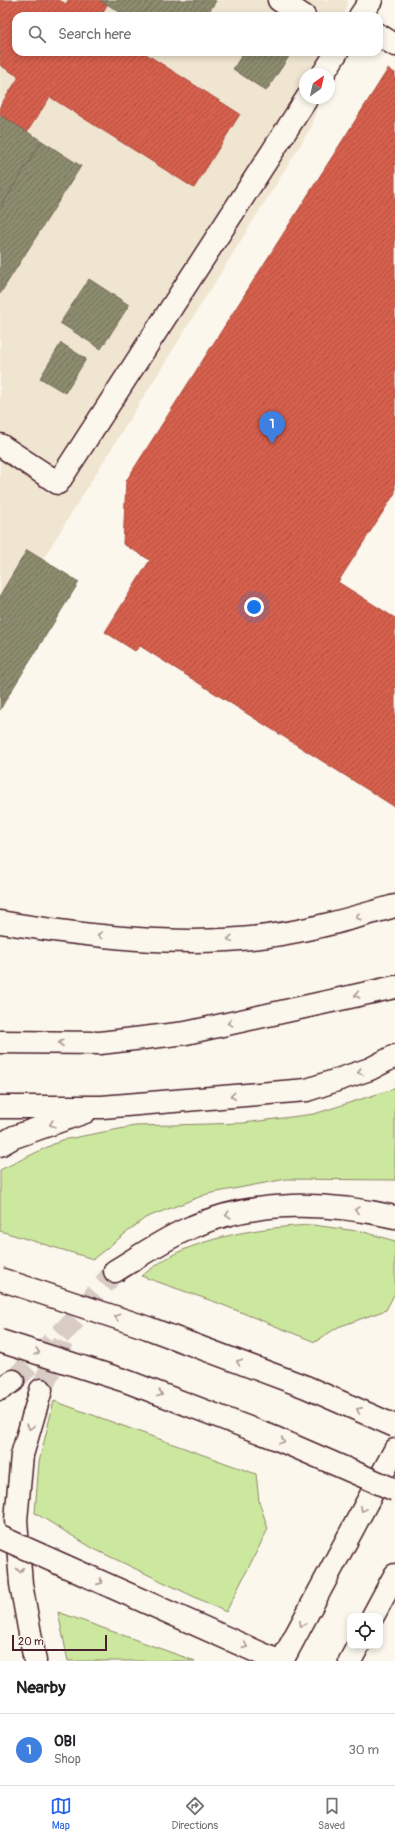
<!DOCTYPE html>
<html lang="en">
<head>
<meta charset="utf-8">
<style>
  body { margin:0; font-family:Pangolin,sans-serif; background:#f2f2f2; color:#202124 }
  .controls { position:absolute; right:12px; bottom:12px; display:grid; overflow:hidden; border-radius:8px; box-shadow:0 2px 6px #0003 }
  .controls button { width:36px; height:36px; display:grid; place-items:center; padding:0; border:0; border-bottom:1px solid #e0e0e0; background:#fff; color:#202124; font:20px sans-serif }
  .compass { position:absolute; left:299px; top:68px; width:36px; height:36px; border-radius:50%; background:#fff; box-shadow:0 2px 6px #0003; rotate:34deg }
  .scale { position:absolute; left:12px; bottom:10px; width:95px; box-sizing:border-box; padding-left:4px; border:2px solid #4a1f2b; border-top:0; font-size:11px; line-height:14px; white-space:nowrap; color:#4a1f2b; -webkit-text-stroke:3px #fbf7ec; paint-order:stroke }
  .you { position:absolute; left:254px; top:607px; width:14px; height:14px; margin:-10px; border:3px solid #fff; border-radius:50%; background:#1a73e8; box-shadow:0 0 0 6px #1a73e833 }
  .badge { display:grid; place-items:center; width:26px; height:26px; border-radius:50%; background:#2563eb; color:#fff; font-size:13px; font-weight:700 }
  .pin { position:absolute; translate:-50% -33px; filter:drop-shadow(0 1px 2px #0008) }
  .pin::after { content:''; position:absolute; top:21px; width:14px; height:12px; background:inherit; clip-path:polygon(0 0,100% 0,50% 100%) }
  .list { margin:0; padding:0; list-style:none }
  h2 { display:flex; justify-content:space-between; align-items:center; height:52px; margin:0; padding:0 16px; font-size:17px }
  h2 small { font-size:13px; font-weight:400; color:#757577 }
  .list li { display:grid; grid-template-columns:26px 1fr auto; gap:12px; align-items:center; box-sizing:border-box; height:72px; padding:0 16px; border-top:1px solid #e0e0e0 }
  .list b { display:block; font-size:15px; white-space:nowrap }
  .list p { margin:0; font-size:13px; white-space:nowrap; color:#757577 }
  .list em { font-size:13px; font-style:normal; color:#757577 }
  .icon { flex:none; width:22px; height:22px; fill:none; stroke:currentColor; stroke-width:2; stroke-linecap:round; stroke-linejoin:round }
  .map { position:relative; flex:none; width:395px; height:1661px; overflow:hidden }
  .search { position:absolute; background:#fff; box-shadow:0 2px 6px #0003; left:12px; right:12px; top:12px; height:44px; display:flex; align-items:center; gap:10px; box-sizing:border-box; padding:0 14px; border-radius:12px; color:#757577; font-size:15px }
  .sheet { height:124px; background:#fff }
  nav { display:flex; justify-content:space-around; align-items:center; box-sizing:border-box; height:56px; border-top:1px solid #e0e0e0; background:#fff; font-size:11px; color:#757577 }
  nav a { display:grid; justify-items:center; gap:2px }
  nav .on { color:#2563eb }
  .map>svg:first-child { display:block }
  .built { fill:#f0e5d0 }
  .green { fill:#cce89f; stroke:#8b8465 }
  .shops { fill:url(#shops-hatch); stroke:#ac4c43 }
  .industry { fill:url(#industry-hatch); stroke:#786b5a }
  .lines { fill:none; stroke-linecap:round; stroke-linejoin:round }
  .highway-tunnel { stroke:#d8ccc5; stroke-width:22; stroke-dasharray:22 11; stroke-linecap:butt }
  .minor-casing { stroke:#4a1f2b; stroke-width:25 }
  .highway-casing { stroke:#4a1f2b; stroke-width:25 }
  .minor { stroke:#fbf7ec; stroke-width:22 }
  .highway { stroke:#fbf7ec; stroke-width:22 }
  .highway-bridge-casing { stroke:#4a1f2b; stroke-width:25; stroke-linecap:butt }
  .highway-bridge { stroke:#fbf7ec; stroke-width:22 }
  .oneway { stroke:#ab9695 }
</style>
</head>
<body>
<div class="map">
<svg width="395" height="1661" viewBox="0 0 395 1661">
  <defs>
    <pattern id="shops-hatch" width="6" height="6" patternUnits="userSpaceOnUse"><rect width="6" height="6" fill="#d6604d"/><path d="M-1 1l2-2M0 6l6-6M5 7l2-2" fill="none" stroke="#b04f40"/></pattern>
    <pattern id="industry-hatch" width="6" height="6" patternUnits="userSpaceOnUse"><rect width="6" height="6" fill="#8c8c6e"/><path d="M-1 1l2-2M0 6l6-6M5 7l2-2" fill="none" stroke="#74725b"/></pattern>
  </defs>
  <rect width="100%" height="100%" fill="#fbf7ec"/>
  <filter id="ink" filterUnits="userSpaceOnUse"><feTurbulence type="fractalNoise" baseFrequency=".025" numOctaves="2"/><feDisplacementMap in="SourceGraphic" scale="8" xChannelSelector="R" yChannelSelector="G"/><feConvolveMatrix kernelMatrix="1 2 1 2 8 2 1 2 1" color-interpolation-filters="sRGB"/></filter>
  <g filter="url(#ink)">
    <path class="built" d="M0,0h348l-4,16h-328v36h317l-6,22h-22v24h15l-8,28 -269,433 36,23 -79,128z"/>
    <g class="green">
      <path d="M395,1087v93l-109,-1 -79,15 -62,24 -52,41 -93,-28v-61l62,-30 73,-14 109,-3 70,-9 76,-24z"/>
      <path d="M313,1225l51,7 31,9v52l-9,17 -48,17 -23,15 -97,-39 -77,-27c13,-9 27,-20 42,-26 42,-17 85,-23 130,-25z"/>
      <path d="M54,1401l202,73 3,27 9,28 -42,83 -132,-63 -59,-36 4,-51z"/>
      <path d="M58,1612l137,49h-127z"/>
    </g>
    <g class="shops">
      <path d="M0,0h59l7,4 2,-4h32l7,5 -6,11h-85v36h127l97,62 -46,74 -144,-91 -23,35 -27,-17v-9l19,-29 -19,-12z"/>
      <path d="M388,69l7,4v420l-57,89 57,36v189l-255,-161 -5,5 -30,-19 45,-72 -27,-16 3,-63z"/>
    </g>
    <g class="industry">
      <path d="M100,0h114l2,1 -10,15h-80z"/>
      <path d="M244,52h48l-26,39 -33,-22z"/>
      <path d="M0,115l42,26 -42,67z"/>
      <path d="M42,141l39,25 -81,128v-86z"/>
      <path d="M89,279l40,26 -28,44 -41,-26z"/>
      <path d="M61,343l25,16 -21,34 -25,-15z"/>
      <path d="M27,550l52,32 -74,119 -5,-3v-103z"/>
      <path d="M0,698l5,3 -5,9z"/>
    </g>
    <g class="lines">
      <g class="highway-tunnel">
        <path d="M13,1381l58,-57 44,-53"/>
        <path d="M41,1390l22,-48"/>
      </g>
      <g class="minor-casing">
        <g id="minor">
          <path d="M279,0l25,16"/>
          <path d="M360,16l11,-16"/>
          <path d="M379,35l16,10"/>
          <path d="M323,74l14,-22"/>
          <path d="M0,445l58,38 249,-385"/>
        </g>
      </g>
      <g class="highway-casing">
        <g id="highway">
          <path d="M0,922c85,14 183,26 268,14 44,-6 85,-18 127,-30"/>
          <path d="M0,1042l100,1 86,-10 209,-46"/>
          <path d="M0,1107h102l205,-17 63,-21 25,-13"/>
          <path d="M0,1145l14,-8 71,-25"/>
          <path d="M115,1271c25,-15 50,-33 77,-44 63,-28 137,-25 203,-10"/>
          <path d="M0,1389l13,-8"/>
          <path d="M65,1566l213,95"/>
          <path d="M373,1616l22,-41"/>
          <path d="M35,1661l-14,-77 -5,-64 6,-65 19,-65"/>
          <path d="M282,1661l113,-211"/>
          <path d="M350,1661l8,-15"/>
        </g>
      </g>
      <use href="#minor" class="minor"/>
      <use href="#highway" class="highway"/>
      <g class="highway-bridge-casing">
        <g id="highway-bridge">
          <path d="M0,1279l148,49 158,59 89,39"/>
          <path d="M0,1341l126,40 149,57 120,52"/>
          <path d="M0,1537l65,29"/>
        </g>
      </g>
      <use href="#highway-bridge" class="highway-bridge"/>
    </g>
    <defs><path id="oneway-chevron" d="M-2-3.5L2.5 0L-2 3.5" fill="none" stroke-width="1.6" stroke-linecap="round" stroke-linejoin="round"/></defs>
    <g class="oneway">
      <use href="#oneway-chevron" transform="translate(358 917) rotate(163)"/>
      <use href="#oneway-chevron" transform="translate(100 935) rotate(-173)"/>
      <use href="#oneway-chevron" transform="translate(230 939) rotate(176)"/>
      <use href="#oneway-chevron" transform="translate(357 995) rotate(168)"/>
      <use href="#oneway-chevron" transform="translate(230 1023) rotate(167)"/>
      <use href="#oneway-chevron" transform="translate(61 1043) rotate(-180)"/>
      <use href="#oneway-chevron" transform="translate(360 1072) rotate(161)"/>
      <use href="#oneway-chevron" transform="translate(233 1096) rotate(175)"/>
      <use href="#oneway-chevron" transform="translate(52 1124) rotate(161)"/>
      <use href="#oneway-chevron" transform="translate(357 1210) rotate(-172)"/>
      <use href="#oneway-chevron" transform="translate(228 1215) rotate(162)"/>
      <use href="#oneway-chevron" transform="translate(117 1317) rotate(-162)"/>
      <use href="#oneway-chevron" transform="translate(37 1352) rotate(18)"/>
      <use href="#oneway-chevron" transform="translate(239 1362) rotate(-159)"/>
      <use href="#oneway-chevron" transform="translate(160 1394) rotate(21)"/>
      <use href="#oneway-chevron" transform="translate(359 1410) rotate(-156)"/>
      <use href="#oneway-chevron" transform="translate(30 1427) rotate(106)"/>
      <use href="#oneway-chevron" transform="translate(282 1441) rotate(23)"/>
      <use href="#oneway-chevron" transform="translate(363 1509) rotate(118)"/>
      <use href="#oneway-chevron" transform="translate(20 1570) rotate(85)"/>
      <use href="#oneway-chevron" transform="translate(100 1582) rotate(24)"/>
      <use href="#oneway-chevron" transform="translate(302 1624) rotate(118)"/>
      <use href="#oneway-chevron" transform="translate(245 1646) rotate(24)"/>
    </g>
  </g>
</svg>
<div class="controls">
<button><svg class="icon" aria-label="locate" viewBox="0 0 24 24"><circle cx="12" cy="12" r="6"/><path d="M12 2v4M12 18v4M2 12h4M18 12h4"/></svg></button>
</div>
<svg class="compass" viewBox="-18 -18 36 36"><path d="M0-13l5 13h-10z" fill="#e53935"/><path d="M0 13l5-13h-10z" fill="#757577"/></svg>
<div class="scale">20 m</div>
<div class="you"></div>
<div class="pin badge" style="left:272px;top:444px;background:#3f7fe0">1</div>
<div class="search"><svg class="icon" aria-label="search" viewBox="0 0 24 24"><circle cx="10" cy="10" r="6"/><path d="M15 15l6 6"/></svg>Search here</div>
</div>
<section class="sheet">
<h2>Nearby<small></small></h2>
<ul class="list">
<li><span class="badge" style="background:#3f7fe0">1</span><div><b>OBI</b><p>Shop</p></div><em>30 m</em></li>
</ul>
</section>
<nav>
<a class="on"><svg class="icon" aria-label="map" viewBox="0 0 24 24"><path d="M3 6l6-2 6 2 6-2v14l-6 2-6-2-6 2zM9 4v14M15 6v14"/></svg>Map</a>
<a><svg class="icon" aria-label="directions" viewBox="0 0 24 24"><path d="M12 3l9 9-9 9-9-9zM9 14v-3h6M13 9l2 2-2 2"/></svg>Directions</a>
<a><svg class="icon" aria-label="saved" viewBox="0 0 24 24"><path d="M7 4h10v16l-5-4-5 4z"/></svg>Saved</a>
</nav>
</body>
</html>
